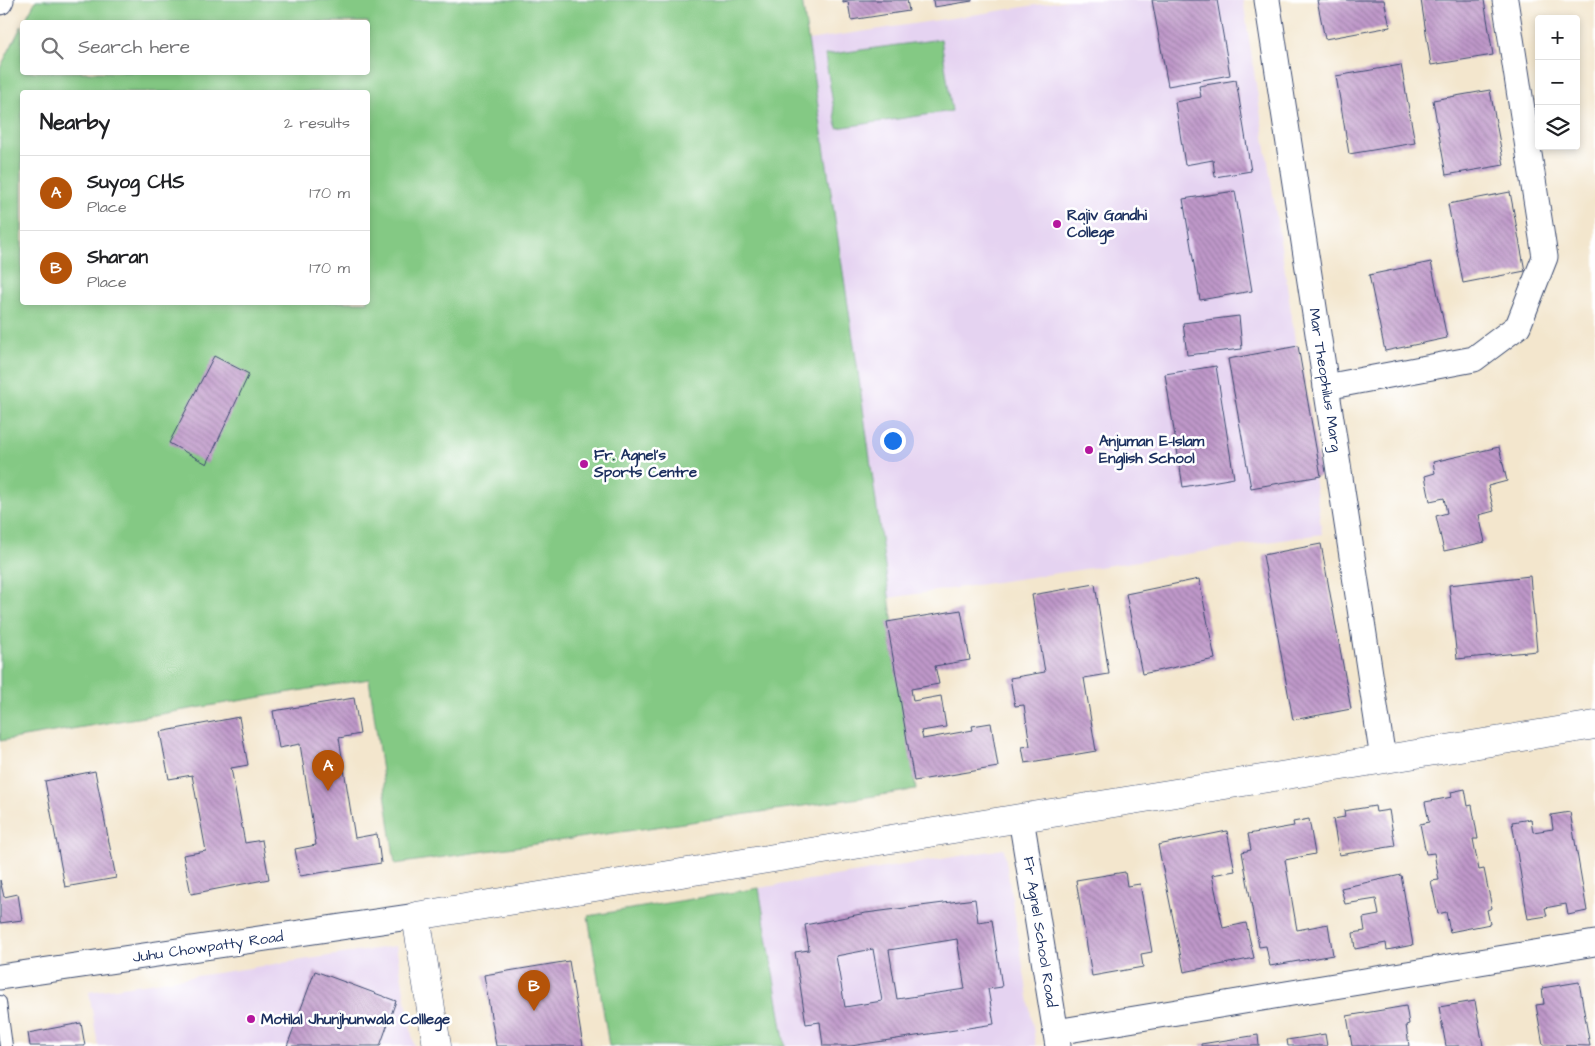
<!DOCTYPE html>
<html lang="en">
<head>
<meta charset="utf-8">
<style>
  body { margin:0; font-family:"Architects Daughter",sans-serif; background:#f2f2f2; color:#202124 }
  .controls { position:absolute; right:15px; top:15px; display:grid; overflow:hidden; border-radius:5px; box-shadow:0 2px 8px #0003 }
  .controls button { width:45px; height:45px; display:grid; place-items:center; padding:0; border:0; border-bottom:1px solid #e0e0e0; background:#fff; color:#202124; font:25px sans-serif }
  .you { position:absolute; left:892px; top:440px; width:18px; height:18px; margin:-12px; border:4px solid #fff; border-radius:50%; background:#1a73e8; box-shadow:0 0 0 8px #1a73e833 }
  .badge { display:grid; place-items:center; width:32px; height:32px; border-radius:50%; background:#b45309; color:#fff; font-size:16px; font-weight:700 }
  .pin { position:absolute; translate:-50% -41px; filter:drop-shadow(0 1px 2px #0008) }
  .pin::after { content:''; position:absolute; top:26px; width:18px; height:15px; background:inherit; clip-path:polygon(0 0,100% 0,50% 100%) }
  .list { margin:0; padding:0; list-style:none }
  h2 { display:flex; justify-content:space-between; align-items:center; height:65px; margin:0; padding:0 20px; font-size:21px }
  h2 small { font-size:16px; font-weight:400; color:#757577 }
  .list li { display:grid; grid-template-columns:32px 1fr auto; gap:15px; align-items:center; box-sizing:border-box; height:75px; padding:0 20px; border-top:1px solid #e0e0e0 }
  .list b { display:block; font-size:19px; white-space:nowrap }
  .list p { margin:0; font-size:16px; white-space:nowrap; color:#757577 }
  .list em { font-size:16px; font-style:normal; color:#757577 }
  .icon { flex:none; width:28px; height:28px; fill:none; stroke:currentColor; stroke-width:2; stroke-linecap:round; stroke-linejoin:round }
  .map { position:relative; flex:none; width:1595px; height:1046px; overflow:hidden }
  .search { position:absolute; background:#fff; box-shadow:0 2px 8px #0003; left:20px; top:20px; width:350px; height:55px; display:flex; align-items:center; gap:12px; box-sizing:border-box; padding:0 18px; border-radius:5px; color:#757577; font-size:19px }
  .panel { position:absolute; background:#fff; box-shadow:0 2px 8px #0003; left:20px; top:90px; width:350px; height:215px; border-radius:5px }
  .map>svg:first-child { display:block }
  .built { fill:#e5d3f1 }
  .green { fill:#84c984; stroke:#507c71; fill-rule:evenodd }
  .building { fill:url(#building-back-hatch); fill-rule:evenodd }
  .lines { fill:none; stroke-linecap:round; stroke-linejoin:round }
  .service-casing { stroke:#3b4a6f; stroke-width:14 }
  .minor-casing { stroke:#3b4a6f; stroke-width:27 }
  .tertiary-casing { stroke:#3b4a6f; stroke-width:29 }
  .service { stroke:#fff; stroke-width:12 }
  .minor { stroke:#fff; stroke-width:25 }
  .tertiary { stroke:#fff; stroke-width:28 }
  .poi-dot { fill:#b5179e; stroke:#fff; stroke-width:2 }
  .labels { text-anchor:middle; dominant-baseline:central; stroke-width:5; stroke-linejoin:round; paint-order:stroke }
  .poi-label { font-size:15px; font-weight:bold; fill:#1b2f5e; stroke:#fff; text-anchor:start }
  .street-label { font-size:15px; fill:#1b2f5e; stroke:#fff }
</style>
</head>
<body>
<div class="map">
<svg width="1595" height="1046" viewBox="0 0 1595 1046">
  <defs>
    <pattern id="building-back-hatch" width="6" height="6" patternUnits="userSpaceOnUse" patternTransform="scale(1.25)"><rect width="6" height="6" fill="#bf98c9"/><path d="M-1 5l2 2M0 0l6 6M5-1l2 2" fill="none" stroke="#9a7ca6"/></pattern>
  </defs>
  <rect width="100%" height="100%" fill="#fff"/>
  <filter id="ink" filterUnits="userSpaceOnUse"><feTurbulence type="fractalNoise" baseFrequency=".02" numOctaves="2"/><feDisplacementMap in="SourceGraphic" scale="10" xChannelSelector="R" yChannelSelector="G"/><feConvolveMatrix kernelMatrix="1 2 1 2 8 2 1 2 1" color-interpolation-filters="sRGB"/></filter>
  <filter id="wash" filterUnits="userSpaceOnUse"><feTurbulence type="fractalNoise" baseFrequency=".0096" numOctaves="4" result="noise"/><feDisplacementMap in="SourceGraphic" scale="20" xChannelSelector="R" yChannelSelector="G"/><feGaussianBlur stdDeviation="1.12" result="paint"/><feColorMatrix in="noise" values="0 0 0 0 0 0 0 0 0 0 0 0 0 0 0 0 0 1.4 0 .05"/><feComposite in="paint" operator="in"/></filter>
  <g filter="url(#wash)">
    <rect width="100%" height="100%" fill="#f3e6cd"/>
    <g class="built">
      <path d="M1069,0h174l46,298 33,236 -433,64 -32,-233 -49,-325z"/>
      <path d="M1004,849l32,197h-251l-26,-158z"/>
      <path d="M396,946l18,100h-316l-9,-54z"/>
    </g>
    <g class="green">
      <path d="M36,0h766l55,365 59,425 -521,74 -26,-185 -369,62v-673l22,-43v47h346v-50h-344zM22,92h346v210h-346z"/>
      <path d="M941,39l11,72 -115,17 -12,-73z"/>
      <path d="M759,888l26,158h-176l-21,-130z"/>
    </g>
    <g id="blocks">
      <g class="building">
        <path d="M843,0h64l2,11 -58,9 -3,-18 -5,1z"/>
        <path d="M933,0h39v1l-38,6z"/>
        <path d="M1152,0h65l13,75 -62,11z"/>
        <path d="M1317,0h67l6,27 -65,12z"/>
        <path d="M1421,0h63l9,55 -62,10z"/>
        <path d="M1401,65l14,78 -66,11 -13,-78z"/>
        <path d="M1236,80l15,91 -36,6 -2,-17 -28,5 -10,-63 26,-5 -2,-11z"/>
        <path d="M1490,90l14,75 -58,10 -13,-75z"/>
        <path d="M1235,191l17,100 -52,9 -17,-101z"/>
        <path d="M1510,192l15,79 -62,12 -15,-79z"/>
        <path d="M1431,262l16,76 -62,13 -16,-76z"/>
        <path d="M1239,316l3,33 -55,6 -4,-32z"/>
        <path d="M1298,346l23,130 -70,12 -23,-129z"/>
        <path d="M214,356l35,18 -42,90 -38,-21z"/>
        <path d="M1216,366l18,112 -51,9 -18,-113z"/>
        <path d="M1499,447l8,34 -19,5 6,25 -15,4 6,27 -41,9 -8,-35 11,-3 -3,-15 -14,3 -5,-25 10,-3 -2,-11z"/>
        <path d="M1321,544l30,165 -58,11 -30,-165z"/>
        <path d="M1530,576l7,75 -80,8 -8,-74z"/>
        <path d="M1199,579l16,80 -73,15 -16,-80z"/>
        <path d="M1095,584l14,90 -25,4 12,73 -71,12 -3,-16 8,-1 -6,-41 -9,1 -5,-28 35,-6 -13,-77z"/>
        <path d="M961,610l9,50 -35,6 4,18 -28,5 2,12 28,-5 5,31 -25,4 2,8 50,-9 -1,-4 19,-3 7,44 -84,14 -27,-159z"/>
        <path d="M354,698l6,36 -21,4 16,100 22,-4 4,29 -81,13 -5,-27 21,-4 -16,-101 -21,4 -6,-37z"/>
        <path d="M239,717l9,48 -17,3 14,75 17,-3 7,39 -78,15 -8,-39 23,-4 -14,-76 -23,4 -9,-47z"/>
        <path d="M95,771l21,107 -51,9 -20,-106z"/>
        <path d="M1465,789l3,17 4,-1 6,34h-5l6,31 5,-1 8,39 -5,2 3,14 -40,8 -4,-20 -8,2 -7,-33 8,-1 -5,-27 -8,1 -6,-30 9,-2 -4,-20 27,-5 -1,-5z"/>
        <path d="M1375,806l1,6 13,-2 6,36 -56,9 -6,-36 12,-2 -1,-6z"/>
        <path d="M1570,812l17,99 -19,4 -2,-11 -21,4 2,8 -19,3 -16,-97 19,-3 2,13 20,-3 -2,-14z"/>
        <path d="M1309,819l6,35 -30,6 12,70 31,-6 5,31 -63,11 -4,-20 -7,1 -17,-95 9,-2 -3,-16 46,-8 -1,-4z"/>
        <path d="M1227,831l8,40 -23,4 11,53 23,-5 8,35 -70,14 -26,-127z"/>
        <path d="M1125,872l2,14 13,-2 12,68 -11,2 2,13 -51,9 -16,-96z"/>
        <path d="M1401,875l12,70 -26,5 -1,-7 -31,6 -2,-16 12,-2 -2,-13 16,-3 -3,-16 -31,5 -4,-16z"/>
        <path d="M0,880l4,17 14,-3 4,26 -22,3z"/>
        <path d="M975,899l3,23 14,-2 10,67 -14,2 6,35 -143,22h-28l-3,-24 -14,2 -11,-72 14,-2 -4,-25 61,-12zM957,939l8,50 -68,10 -8,-49zM873,949l9,52 -37,6 -9,-51z"/>
        <path d="M569,961l14,85h-87l-12,-71z"/>
        <path d="M315,971l81,30 -16,45h-93z"/>
        <path d="M1579,982l11,64 -47,-1 -7,-40 8,-1 -2,-16z"/>
        <path d="M1475,1001l8,45h-37l-7,-39z"/>
        <path d="M1406,1006l3,18 -3,1 3,21h-57l-5,-30z"/>
        <path d="M81,1023l4,23h-55l-2,-13z"/>
        <path d="M1325,1034l2,12h-39l-1,-6z"/>
        <path d="M1258,1035l1,11h-58v-2z"/>
      </g>
    </g>
  </g>
  <g filter="url(#ink)">
    <use href="#blocks" fill-opacity="0" stroke="#3b4a6f" stroke-width="1"/>
    <g class="lines">
      <g class="service-casing">
        <path id="service" d="M0,1002l6,44"/>
      </g>
      <g class="minor-casing">
        <g id="minor">
          <path d="M1267,0l116,759"/>
          <path d="M0,2l1,-2"/>
          <path d="M1326,387l148,-28 44,-33 27,-69 -40,-257"/>
          <path d="M1021,818l37,228"/>
          <path d="M0,977l416,-61"/>
          <path d="M1056,1032l539,-89"/>
        </g>
      </g>
      <g class="tertiary-casing">
        <path id="tertiary" d="M437,1046l-21,-130 1179,-191"/>
      </g>
      <use href="#service" class="service"/>
      <use href="#minor" class="minor"/>
      <use href="#tertiary" class="tertiary"/>
    </g>
  </g>
  <g class="poi-dot">
    <circle cx="1057" cy="224" r="5"/>
    <circle cx="1089" cy="450" r="5"/>
    <circle cx="584" cy="464" r="5"/>
    <circle cx="251" cy="1019" r="5"/>
  </g>
  <g class="labels">
    <g class="poi-label">
      <text x="1067" y="215">Rajiv Gandhi<tspan x="1067" dy="17">College</tspan></text>
      <text x="1099" y="441">Anjuman E-Islam<tspan x="1099" dy="17">English School</tspan></text>
      <text x="594" y="455">Fr. Agnel's<tspan x="594" dy="17">Sports Centre</tspan></text>
      <text x="261" y="1019">Motilal Jhunjhunwala Colllege</text>
    </g>
    <g class="street-label">
      <text transform="translate(1325 380) rotate(81)">Mar Theophilus Marg</text>
      <text transform="translate(1040 932) rotate(81)">Fr Agnel School Road</text>
      <text transform="translate(208 947) rotate(-8)">Juhu Chowpatty Road</text>
    </g>
  </g>
</svg>
<div class="controls">
<button>+</button>
<button>−</button>
<button><svg class="icon" aria-label="layers" viewBox="0 0 24 24"><path d="M12 4l9 5-9 5-9-5zM3 14l9 5 9-5"/></svg></button>
</div>
<div class="you"></div>
<div class="pin badge" style="left:328px;top:791px">A</div>
<div class="pin badge" style="left:534px;top:1011px">B</div>
<div class="search"><svg class="icon" aria-label="search" viewBox="0 0 24 24"><circle cx="10" cy="10" r="6"/><path d="M15 15l6 6"/></svg>Search here</div>
<section class="panel">
<h2>Nearby<small>2 results</small></h2>
<ul class="list">
<li><span class="badge">A</span><div><b>Suyog CHS</b><p>Place</p></div><em>170 m</em></li>
<li><span class="badge">B</span><div><b>Sharan</b><p>Place</p></div><em>170 m</em></li>
</ul>
</section>
</div>
</body>
</html>
